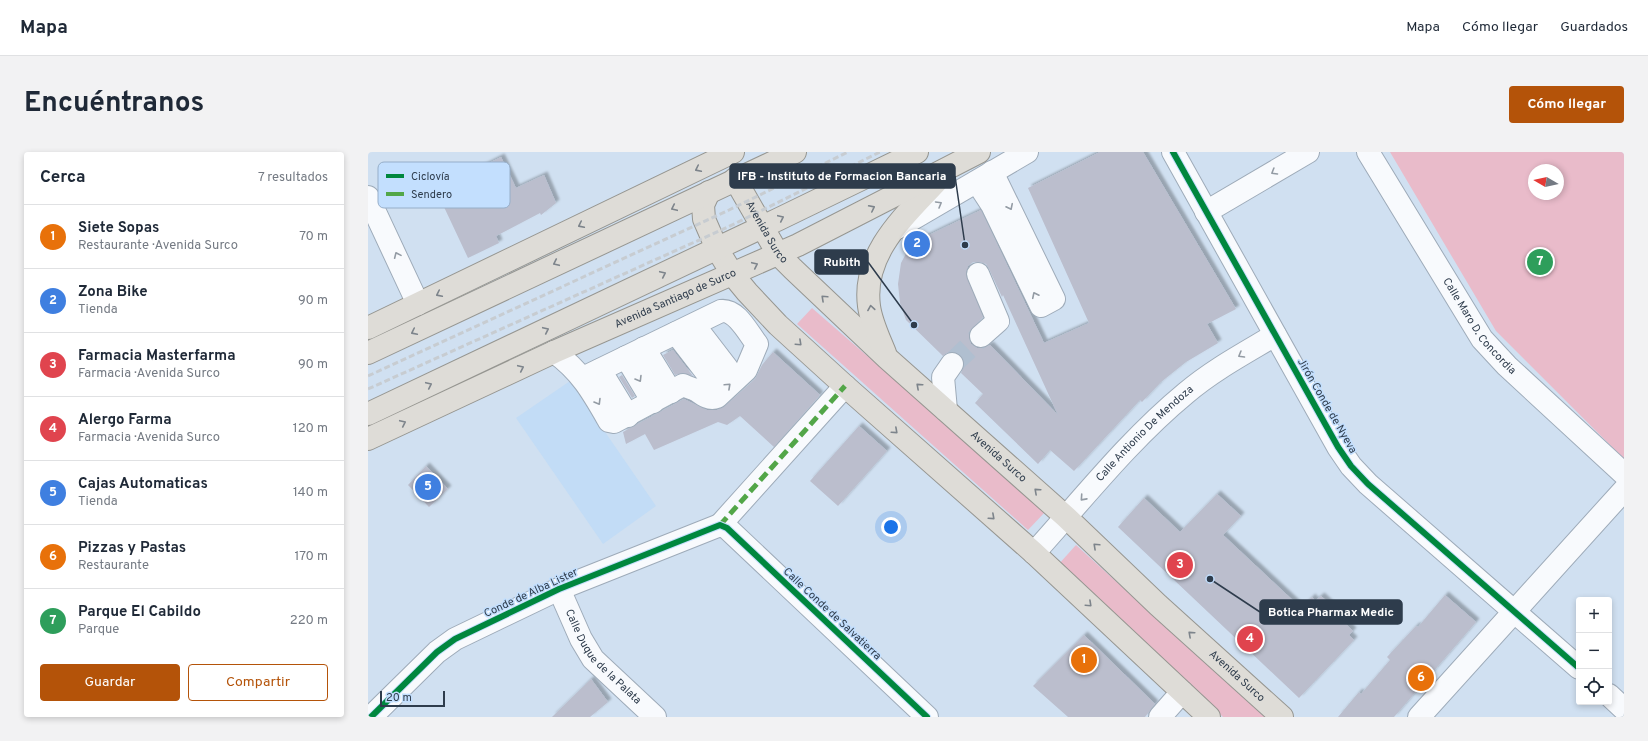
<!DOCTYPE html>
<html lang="es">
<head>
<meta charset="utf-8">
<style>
  body { margin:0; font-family:Overpass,sans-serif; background:#f2f2f3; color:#1f2937 }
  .controls { position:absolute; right:12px; bottom:12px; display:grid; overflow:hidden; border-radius:4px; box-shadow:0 2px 6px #0003 }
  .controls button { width:36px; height:36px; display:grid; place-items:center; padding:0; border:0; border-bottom:1px solid #e0e1e3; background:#fff; color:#1f2937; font:20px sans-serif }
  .compass { position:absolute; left:1160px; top:12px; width:36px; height:36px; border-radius:50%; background:#fff; box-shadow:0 2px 6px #0003; rotate:279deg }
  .scale { position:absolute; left:12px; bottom:10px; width:65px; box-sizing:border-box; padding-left:4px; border:2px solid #2e3c4c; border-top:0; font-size:11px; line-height:14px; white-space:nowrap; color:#2e3c4c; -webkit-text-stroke:3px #c3dffe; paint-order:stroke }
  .you { position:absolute; left:523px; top:375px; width:14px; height:14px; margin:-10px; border:3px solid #fff; border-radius:50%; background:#1a73e8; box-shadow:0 0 0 6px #1a73e833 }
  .badge { display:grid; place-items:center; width:26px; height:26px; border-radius:50%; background:#b45309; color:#fff; font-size:13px; font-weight:700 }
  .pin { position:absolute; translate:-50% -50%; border:2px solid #fff; box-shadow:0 1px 4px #0006 }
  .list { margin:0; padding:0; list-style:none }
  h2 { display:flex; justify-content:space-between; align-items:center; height:52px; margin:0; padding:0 16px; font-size:17px }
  h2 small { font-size:13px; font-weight:400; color:#747a83 }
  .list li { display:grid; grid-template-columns:26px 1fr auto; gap:12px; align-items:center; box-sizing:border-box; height:64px; padding:0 16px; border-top:1px solid #e0e1e3 }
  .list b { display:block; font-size:15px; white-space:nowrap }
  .list p { margin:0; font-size:13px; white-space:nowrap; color:#747a83 }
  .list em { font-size:13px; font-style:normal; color:#747a83 }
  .actions { display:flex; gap:8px; padding:12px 16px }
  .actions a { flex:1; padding:9px 0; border:1px solid #b45309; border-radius:4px; text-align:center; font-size:14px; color:#b45309 }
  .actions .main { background:#b45309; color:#fff }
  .icon { flex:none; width:22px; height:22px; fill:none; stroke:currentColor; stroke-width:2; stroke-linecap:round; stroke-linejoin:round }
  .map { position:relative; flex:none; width:1256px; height:565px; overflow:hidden; border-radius:4px }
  header { display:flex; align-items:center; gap:24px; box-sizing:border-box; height:56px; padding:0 20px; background:#fff; border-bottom:1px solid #e0e1e3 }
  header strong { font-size:19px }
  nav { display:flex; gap:22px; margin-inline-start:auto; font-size:14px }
  .intro { display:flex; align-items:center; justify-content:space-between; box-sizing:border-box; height:96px; padding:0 24px }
  h1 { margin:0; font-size:28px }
  .button { padding:10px 18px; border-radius:4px; background:#b45309; color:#fff; font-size:14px; font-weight:700 }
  main { display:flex; gap:24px; padding:0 24px }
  aside { flex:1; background:#fff; border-radius:4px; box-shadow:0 2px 6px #0003 }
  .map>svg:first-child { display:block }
  .built { fill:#c2dcf6 }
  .green { fill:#e9bbca; fill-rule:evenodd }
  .building { fill:#bbbecd; fill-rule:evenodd; filter:url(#shadow) }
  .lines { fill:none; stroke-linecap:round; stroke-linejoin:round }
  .minor-tunnel { stroke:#b0bfd0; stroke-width:22; stroke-dasharray:22 11; stroke-linecap:butt }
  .minor-casing { stroke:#9eabb9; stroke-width:24 }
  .major-casing { stroke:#969691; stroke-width:24 }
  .path { stroke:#d7dce1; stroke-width:2.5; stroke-dasharray:2 3; stroke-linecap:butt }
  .minor { stroke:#f8fafd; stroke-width:22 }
  .major { stroke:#dedcd7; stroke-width:22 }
  .rail { stroke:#c7ccd1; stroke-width:3; stroke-dasharray:6 3; stroke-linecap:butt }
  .quiet { stroke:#52a648; stroke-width:5; stroke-dasharray:10 5; stroke-linecap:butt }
  .cycleway-casing { stroke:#c3dffe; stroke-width:8 }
  .cycleway { stroke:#00873e; stroke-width:6 }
  .oneway { stroke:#7d848b }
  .oneway2 { stroke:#939ba4 }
  .labels { text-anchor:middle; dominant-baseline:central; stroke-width:3; stroke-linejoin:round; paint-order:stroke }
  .street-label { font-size:11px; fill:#2e3c4c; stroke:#c3dffe }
  .key { fill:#c3dffe; stroke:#96aec9; stroke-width:1 }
  .key-label { font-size:11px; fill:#2e3c4c }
  .leader { fill:none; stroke:#2e3c4c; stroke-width:1.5 }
  .callout-dot { fill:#2e3c4c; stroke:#c3dffe; stroke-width:1.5 }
  .callout { fill:#2e3c4c; stroke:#2e3c4c; stroke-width:1.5 }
  .callout-label { font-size:12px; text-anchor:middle; font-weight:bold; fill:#fff }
</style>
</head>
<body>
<header>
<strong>Mapa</strong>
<nav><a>Mapa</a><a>Cómo llegar</a><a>Guardados</a></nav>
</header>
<div class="intro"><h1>Encuéntranos</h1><a class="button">Cómo llegar</a></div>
<main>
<aside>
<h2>Cerca<small>7 resultados</small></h2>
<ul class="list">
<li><span class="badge" style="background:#e8710a">1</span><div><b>Siete Sopas</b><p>Restaurante · Avenida Surco</p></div><em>70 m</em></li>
<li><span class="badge" style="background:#3f7fe0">2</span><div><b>Zona Bike</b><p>Tienda</p></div><em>90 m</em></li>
<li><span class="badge" style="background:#e0444e">3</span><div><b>Farmacia Masterfarma</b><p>Farmacia · Avenida Surco</p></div><em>90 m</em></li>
<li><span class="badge" style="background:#e0444e">4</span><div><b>Alergo Farma</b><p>Farmacia · Avenida Surco</p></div><em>120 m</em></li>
<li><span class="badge" style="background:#3f7fe0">5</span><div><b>Cajas Automaticas</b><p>Tienda</p></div><em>140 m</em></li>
<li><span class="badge" style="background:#e8710a">6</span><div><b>Pizzas y Pastas</b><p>Restaurante</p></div><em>170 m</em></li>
<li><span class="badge" style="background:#2e9e5b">7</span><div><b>Parque El Cabildo</b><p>Parque</p></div><em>220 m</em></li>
</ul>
<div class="actions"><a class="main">Guardar</a><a>Compartir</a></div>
</aside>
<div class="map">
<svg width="1256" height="565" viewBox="0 0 1256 565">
  <defs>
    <filter id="shadow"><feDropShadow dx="3.5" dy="-3.5" stdDeviation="1" flood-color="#0004"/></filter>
  </defs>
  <rect width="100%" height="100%" fill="#d0e0f1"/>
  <path class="built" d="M202,229l86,125 -53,38 -87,-126z"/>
  <g class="green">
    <path d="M1022,0h234v307l-128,-128zM1166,18h24v24h-24z"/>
    <path d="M444,156l234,203 -18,19 -231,-206z"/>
    <path d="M708,393l189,172h-42l-165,-152z"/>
  </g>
  <g class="building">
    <path d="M732,0h43l93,157 -29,15 11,19 -32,19 -25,20 -19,20 -2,-2 -66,71 -24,-21 -12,14 -63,-61 8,-9 -22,-21 3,-8 -1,-7 -4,-4 -6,-2 -6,1 -4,3 -37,-36 -6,-17 -2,-19 3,-21 7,-13 19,-14 54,-26 63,133 45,-20 -61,-135zM612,110l6,2 3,5 13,28 1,-2 55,120 -68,-70 -7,3h-6l-6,-4 -2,-6v-6l14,-15 -17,-44 2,-7 5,-4z"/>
    <path d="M133,5l15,31 28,-13 12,28 -15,12 -1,-2 -44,23 3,7 -31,15 -32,-68z"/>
    <path d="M305,198l20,26 -10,-3 -8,2 -12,-20z"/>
    <path d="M405,200l47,43 -46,52 -34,-31 -13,9 -9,-3 -64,28 -9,-16 -19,10 -3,-12 61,-33 23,11h10l8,-4 30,-27 7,-14z"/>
    <path d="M254,223l13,21 -3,2 -13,-21z"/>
    <path d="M491,274l28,25 -49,55 -28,-25z"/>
    <path d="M58,314l22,23 -19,18 -21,-22z"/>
    <path d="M849,342l24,22 -18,19 78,73 11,-11 3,4 6,-5 14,13 -2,2 20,20 -4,4 5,5 -55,58 -181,-171 26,-29 36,34z"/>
    <path d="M1077,443l31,27 -82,95h-56l21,-25 2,2 29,-34 -3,-3 29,-31 2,1z"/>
    <path d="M716,483l71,69 -10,13h-77l-35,-31z"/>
    <path d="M223,527l17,23 -18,15h-38z"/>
  </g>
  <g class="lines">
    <path class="minor-tunnel" d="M584,212l29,-28"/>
    <g class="minor-casing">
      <g id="minor">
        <path d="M805,0l165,295 13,19 17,18 211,184"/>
        <path id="s1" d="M1000,0l114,187 25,27 117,108"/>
        <path d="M609,30l15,23 49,101 13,-7 -62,-127"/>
        <path d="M0,45l50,107"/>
        <path d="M838,60l102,-60"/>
        <path d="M529,76l130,-76"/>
        <path d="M610,122l20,47 -17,15"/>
        <path d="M326,173l33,43"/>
        <path d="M308,181l37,48"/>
        <path d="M276,196l27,44"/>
        <path d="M186,200c27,19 39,41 55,69l5,1 69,-37c11,5 16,7 26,-1"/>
        <path d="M258,205l27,45"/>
        <path d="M232,218l28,46"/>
        <path d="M215,226l138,-67c16,-2 27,22 36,33l-11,26 -29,27c-8,3 -14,-2 -21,-7"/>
        <path d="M578,258l-3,-33 9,-13"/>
        <path d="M352,373l125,-139"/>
        <path id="s2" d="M666,401c49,-54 95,-113 152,-160 27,-23 59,-40 89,-58"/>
        <path id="s3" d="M191,437l22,50 12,20 62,58"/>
        <path d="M1241,543l15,14"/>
        <path d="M3,565l66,-65 18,-13 104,-50 161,-64 7,3 200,189"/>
        <path d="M792,565l22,-25"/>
        <path d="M1051,565l205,-227"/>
      </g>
    </g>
    <g class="major-casing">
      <g id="major">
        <path id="s4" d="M367,27l43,75 15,15 94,89 179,159 92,88 124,112"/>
        <path d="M341,40l-6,13 1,14 13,30 16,26 14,17 31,33 67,61 189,167 175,164"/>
        <path d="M0,176l365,-176"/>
        <path d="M0,201l427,-201"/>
        <path d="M517,201c-6,-15 -14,-31 -16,-47 -7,-53 36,-90 68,-125"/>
        <path d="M0,262l411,-195 138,-67"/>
        <path id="s5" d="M0,287l186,-87 244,-107 181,-93"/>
      </g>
    </g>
    <path class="path" d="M455,106l26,11"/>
    <use href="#minor" class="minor"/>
    <use href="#major" class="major"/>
    <g class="rail">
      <path d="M0,224l361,-166 119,-58"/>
      <path d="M0,237l360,-162 152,-75"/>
    </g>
    <path class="quiet" d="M352,373l125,-139"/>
    <g class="cycleway-casing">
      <g id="cycleway">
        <path d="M805,0l165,295 13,19 17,18 211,184"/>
        <path d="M3,565l66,-65 18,-13 104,-50 161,-64 7,3 200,189"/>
      </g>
    </g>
    <use href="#cycleway" class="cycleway"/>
  </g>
  <defs><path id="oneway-chevron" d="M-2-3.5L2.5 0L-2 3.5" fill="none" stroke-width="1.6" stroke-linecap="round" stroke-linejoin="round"/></defs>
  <g class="oneway">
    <use href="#oneway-chevron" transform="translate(330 17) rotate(154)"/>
    <use href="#oneway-chevron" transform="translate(306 56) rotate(155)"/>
    <use href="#oneway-chevron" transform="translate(504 56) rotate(-27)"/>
    <use href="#oneway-chevron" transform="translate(413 66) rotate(-25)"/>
    <use href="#oneway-chevron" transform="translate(213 73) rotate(154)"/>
    <use href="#oneway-chevron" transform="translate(188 111) rotate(155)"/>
    <use href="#oneway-chevron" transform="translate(387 113) rotate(-25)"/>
    <use href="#oneway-chevron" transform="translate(295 122) rotate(-25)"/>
    <use href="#oneway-chevron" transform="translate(71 142) rotate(154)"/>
    <use href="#oneway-chevron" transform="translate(456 146) rotate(-137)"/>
    <use href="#oneway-chevron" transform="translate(503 156) rotate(-99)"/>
    <use href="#oneway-chevron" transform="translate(178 178) rotate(-25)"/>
    <use href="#oneway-chevron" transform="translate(46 180) rotate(154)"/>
    <use href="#oneway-chevron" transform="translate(431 191) rotate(43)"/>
    <use href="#oneway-chevron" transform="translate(153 216) rotate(-25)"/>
    <use href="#oneway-chevron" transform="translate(61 233) rotate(-25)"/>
    <use href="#oneway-chevron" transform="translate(551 234) rotate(-138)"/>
    <use href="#oneway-chevron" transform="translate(35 271) rotate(-25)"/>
    <use href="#oneway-chevron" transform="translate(527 279) rotate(42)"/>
    <use href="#oneway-chevron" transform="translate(669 339) rotate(-138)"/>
    <use href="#oneway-chevron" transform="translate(624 365) rotate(42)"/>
    <use href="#oneway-chevron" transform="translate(728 394) rotate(-137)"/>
    <use href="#oneway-chevron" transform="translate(721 452) rotate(43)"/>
    <use href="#oneway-chevron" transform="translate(823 482) rotate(-138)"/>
  </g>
  <g class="oneway2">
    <use href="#oneway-chevron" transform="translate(906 20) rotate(149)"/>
    <use href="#oneway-chevron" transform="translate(571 52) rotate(-30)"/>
    <use href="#oneway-chevron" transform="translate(642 55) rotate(64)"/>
    <use href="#oneway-chevron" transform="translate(29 103) rotate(-114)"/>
    <use href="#oneway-chevron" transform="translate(667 143) rotate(-116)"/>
    <use href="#oneway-chevron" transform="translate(873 203) rotate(150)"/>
    <use href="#oneway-chevron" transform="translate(271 227) rotate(59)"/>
    <use href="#oneway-chevron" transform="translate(360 234) rotate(-43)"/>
    <use href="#oneway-chevron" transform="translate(230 250) rotate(59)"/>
    <use href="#oneway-chevron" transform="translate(715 346) rotate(132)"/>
  </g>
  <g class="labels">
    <g class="street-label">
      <text stroke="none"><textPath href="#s4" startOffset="62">Avenida Surco</textPath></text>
      <text stroke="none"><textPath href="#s5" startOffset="338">Avenida Santiago de Surco</textPath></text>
      <text stroke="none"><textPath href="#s1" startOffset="207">Calle Maro D. Concordia</textPath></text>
      <text transform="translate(959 254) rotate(60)">Jirón Conde de Nyeva</text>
      <text stroke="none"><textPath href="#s2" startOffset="163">Calle Antionio De Mendoza</textPath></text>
      <text stroke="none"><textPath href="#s4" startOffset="386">Avenida Surco</textPath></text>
      <text transform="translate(163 441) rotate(-25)">Conde de Alba Lister</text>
      <text transform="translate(464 462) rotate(43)">Calle Conde de Salvatierra</text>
      <text stroke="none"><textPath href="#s3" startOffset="82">Calle Duque de la Palata</textPath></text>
      <text stroke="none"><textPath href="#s4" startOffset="710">Avenida Surco</textPath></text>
    </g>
  </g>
  <rect x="10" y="10" width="132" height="46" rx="6" class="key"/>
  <rect x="18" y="22" width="18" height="4" fill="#00873e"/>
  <rect x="18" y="40" width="18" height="4" fill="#52a648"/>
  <g class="key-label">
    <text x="43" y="28">Ciclovía</text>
    <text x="43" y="46">Sendero</text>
  </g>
  <path class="leader" d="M597 93L587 24M546 173L500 110M842 427L892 460"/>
  <g class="callout-dot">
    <circle cx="597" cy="93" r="4"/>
    <circle cx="546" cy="173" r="4"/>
    <circle cx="842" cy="427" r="4"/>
  </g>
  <g class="callout">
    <rect x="362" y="12" width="225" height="24" rx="4"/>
    <rect x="447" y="98" width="53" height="24" rx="4"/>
    <rect x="892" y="448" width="142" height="24" rx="4"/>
  </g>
  <g class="callout-label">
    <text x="474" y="28">IFB - Instituto de Formacion Bancaria</text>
    <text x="474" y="114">Rubith</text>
    <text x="963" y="464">Botica Pharmax Medic</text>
  </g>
</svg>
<div class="controls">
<button>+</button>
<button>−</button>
<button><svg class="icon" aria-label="locate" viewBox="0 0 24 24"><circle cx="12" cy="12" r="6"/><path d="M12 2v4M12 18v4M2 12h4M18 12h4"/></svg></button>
</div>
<svg class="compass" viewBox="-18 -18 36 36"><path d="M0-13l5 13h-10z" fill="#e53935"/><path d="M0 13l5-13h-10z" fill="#747a83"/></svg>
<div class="scale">20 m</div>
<div class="you"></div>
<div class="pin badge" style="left:716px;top:508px;background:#e8710a">1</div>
<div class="pin badge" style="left:549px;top:92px;background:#3f7fe0">2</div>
<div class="pin badge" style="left:812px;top:413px;background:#e0444e">3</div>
<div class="pin badge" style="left:882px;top:487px;background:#e0444e">4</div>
<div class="pin badge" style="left:60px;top:335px;background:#3f7fe0">5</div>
<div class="pin badge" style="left:1053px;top:526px;background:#e8710a">6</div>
<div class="pin badge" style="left:1172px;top:110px;background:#2e9e5b">7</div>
</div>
</main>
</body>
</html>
